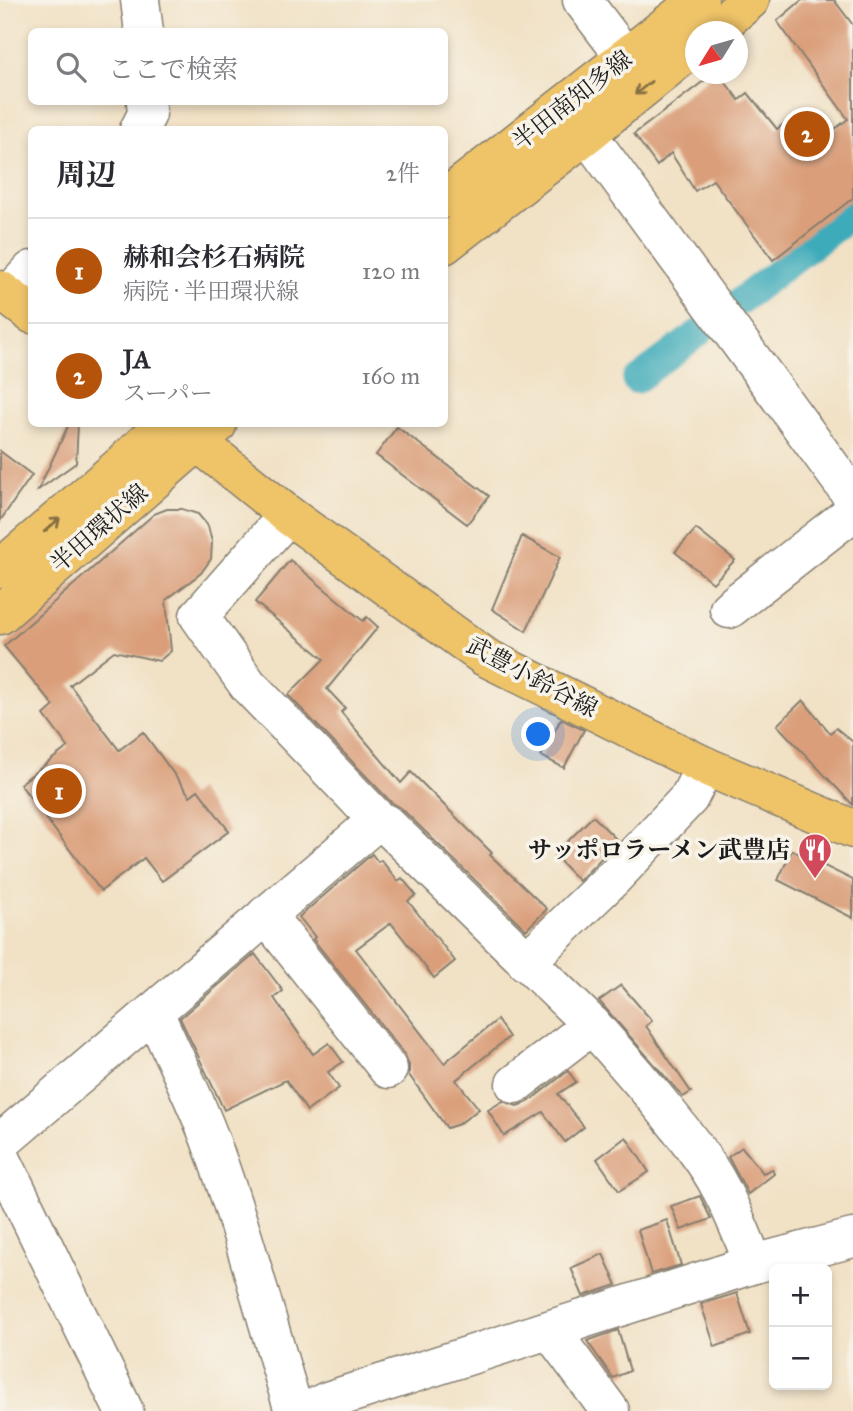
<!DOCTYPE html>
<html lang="ja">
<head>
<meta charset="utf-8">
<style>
  body { margin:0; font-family:"IM FELL Great Primer","Noto Serif JP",serif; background:#f7f7f7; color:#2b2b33 }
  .controls { position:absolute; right:21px; bottom:21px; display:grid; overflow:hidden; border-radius:10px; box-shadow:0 4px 10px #0003 }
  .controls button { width:63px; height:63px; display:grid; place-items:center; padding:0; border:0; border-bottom:2px solid #e1e1e2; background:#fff; color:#2b2b33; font:35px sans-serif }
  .compass { position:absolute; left:685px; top:21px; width:63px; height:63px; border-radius:50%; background:#fff; box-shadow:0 4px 10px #0003; rotate:233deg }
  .you { position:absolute; left:539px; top:735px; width:24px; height:24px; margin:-18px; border:5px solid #fff; border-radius:50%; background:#1a73e8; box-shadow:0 0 0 10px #1a73e833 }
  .badge { display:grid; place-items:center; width:46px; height:46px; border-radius:50%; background:#b45309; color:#fff; font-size:23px; font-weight:700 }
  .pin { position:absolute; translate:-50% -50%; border:4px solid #fff; box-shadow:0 2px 7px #0006 }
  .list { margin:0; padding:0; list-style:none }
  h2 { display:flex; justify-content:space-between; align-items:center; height:91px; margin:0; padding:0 28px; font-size:30px }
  h2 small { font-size:23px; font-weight:400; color:#7c7c81 }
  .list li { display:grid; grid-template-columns:46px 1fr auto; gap:21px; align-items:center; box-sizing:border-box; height:105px; padding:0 28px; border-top:2px solid #e1e1e2 }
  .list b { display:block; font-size:26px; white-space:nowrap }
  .list p { margin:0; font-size:23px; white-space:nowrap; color:#7c7c81 }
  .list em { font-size:23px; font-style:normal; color:#7c7c81 }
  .icon { flex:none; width:38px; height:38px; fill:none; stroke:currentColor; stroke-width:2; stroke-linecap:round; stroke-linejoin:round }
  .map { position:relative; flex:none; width:853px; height:1411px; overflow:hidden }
  .search { position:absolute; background:#fff; box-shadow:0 4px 10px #0003; left:28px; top:28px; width:420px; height:77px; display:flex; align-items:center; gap:18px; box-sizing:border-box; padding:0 24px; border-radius:10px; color:#7c7c81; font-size:26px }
  .panel { position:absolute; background:#fff; box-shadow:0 4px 10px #0003; left:28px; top:126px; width:420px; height:301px; border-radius:10px }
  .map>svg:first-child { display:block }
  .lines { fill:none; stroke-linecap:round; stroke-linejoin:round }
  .canal { stroke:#3cabba; stroke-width:28 }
  .building { fill:#da9f7a }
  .minor-casing { stroke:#867e70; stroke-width:41 }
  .major-casing { stroke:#867e70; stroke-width:41 }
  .minor { stroke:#fff; stroke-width:38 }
  .major { stroke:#efc469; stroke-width:38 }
  .oneway { stroke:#867042 }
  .labels { text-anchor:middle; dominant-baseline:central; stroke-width:7; stroke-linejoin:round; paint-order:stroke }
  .street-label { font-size:24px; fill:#1c1c1c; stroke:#f7f3e8 }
  .poi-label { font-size:24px; font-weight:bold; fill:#1c1c1c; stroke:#f7f3e8; text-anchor:end }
</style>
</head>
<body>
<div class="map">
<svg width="853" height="1411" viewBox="0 0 853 1411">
  <rect width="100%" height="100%" fill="#f7f3e8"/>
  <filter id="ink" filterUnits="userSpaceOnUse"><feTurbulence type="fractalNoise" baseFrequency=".0143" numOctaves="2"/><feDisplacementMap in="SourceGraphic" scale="14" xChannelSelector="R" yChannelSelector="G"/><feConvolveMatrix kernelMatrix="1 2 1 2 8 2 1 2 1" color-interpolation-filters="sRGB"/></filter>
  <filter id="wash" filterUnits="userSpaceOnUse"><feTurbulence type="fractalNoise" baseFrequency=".00686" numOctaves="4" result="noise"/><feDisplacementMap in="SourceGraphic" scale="28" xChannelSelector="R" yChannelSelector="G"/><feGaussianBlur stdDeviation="1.57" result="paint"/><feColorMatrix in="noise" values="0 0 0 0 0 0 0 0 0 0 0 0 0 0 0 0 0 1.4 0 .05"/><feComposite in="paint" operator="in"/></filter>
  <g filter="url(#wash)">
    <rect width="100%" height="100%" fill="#f1e1c5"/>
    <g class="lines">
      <g class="canal">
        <path d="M736,304l117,-90"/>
        <path d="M636,380l64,-48"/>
      </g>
    </g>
    <g id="blocks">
      <g class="building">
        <path d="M802,0h32l19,25v173l-80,62 -60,-80 -18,11 -24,-38 -14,13 -23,-32 79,-60h6l20,26 9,-7 29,36 8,-6 21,28 42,-32 -71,-98z"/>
        <path d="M69,424h9l-2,39 -38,27z"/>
        <path d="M397,427l92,69 -22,28 -91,-69z"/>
        <path d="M0,451l32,24 -32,46z"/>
        <path d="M167,509h15l16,5 10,12 4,16 -1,17 -10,14 -35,27 5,51 -12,10 -45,-10 -44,34 49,65 24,-18 47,64 8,-6 31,41 -67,50 -18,-23 -43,33 -81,-107 48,-37 -24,-32 10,-9 -50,-60 150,-132z"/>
        <path d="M696,529l39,31 -22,23 -38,-31z"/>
        <path d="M522,536l38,21 -34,74 -34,-22z"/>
        <path d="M290,560l73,61 4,-4 11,10 -51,62 18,19 -4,4 60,71 10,-11 81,81 -2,2 57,54 -21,21 -125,-122 -10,-6 -103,-107 36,-36 -69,-57z"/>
        <path d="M803,700l27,33 6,-5 17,14v63l-76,-80z"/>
        <path d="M561,719l23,11 -20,38 -23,-12z"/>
        <path d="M593,816l25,25 -39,40 -25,-26z"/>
        <path d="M792,850l61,30v38l-75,-38z"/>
        <path d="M372,854l6,8 3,-2 17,21 4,-3 14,17 -8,6 47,60 -21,17 -43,-55 -35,26 88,114 53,-43 12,17 -53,43 23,29 -20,15 -12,4 -38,-53v-10l-4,-10 -92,-116 2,-2 -16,-20z"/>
        <path d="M255,954l28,37 -9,7 39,56 16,-11 14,19 -15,10 11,16 -32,23 -21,-31 -62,30 -44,-92z"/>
        <path d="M621,985l31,36 -6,5 45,66 -8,5 -84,-96z"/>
        <path d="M568,1071l8,11 -18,12 26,33 -19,15 -22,-30 -39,24 -16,-26 15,-9 14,5 11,-4z"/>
        <path d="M626,1137l23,35 -30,19 -22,-32z"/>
        <path d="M742,1147l21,26 9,-4 2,5 -26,20 -20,-37z"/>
        <path d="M700,1196l11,23 -30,11 -10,-24z"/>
        <path d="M667,1220l14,45 -30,9 -13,-44z"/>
        <path d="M603,1254l14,31 -34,11 -12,-28z"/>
        <path d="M737,1293l13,41 -35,13 -14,-43z"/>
        <path d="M618,1330l12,41 -17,7 -26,-37z"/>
      </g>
    </g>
  </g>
  <g filter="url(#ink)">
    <use href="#blocks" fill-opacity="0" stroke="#867e70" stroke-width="2"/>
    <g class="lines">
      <g class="minor-casing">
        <g id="minor">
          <path d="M140,0l4,32"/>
          <path d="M582,0l44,58"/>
          <path d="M139,130l8,-16 -1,-12"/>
          <path d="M587,134l266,363"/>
          <path d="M8,296l24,-26"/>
          <path d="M288,515l-89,101 49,69 130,135 8,4 206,201c37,42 78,88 110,133 23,32 37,70 52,106"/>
          <path d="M729,609l124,-97"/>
          <path d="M266,915l122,154"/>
          <path d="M526,962l89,-86 74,-78 16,-32"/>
          <path d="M154,1012c19,44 42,88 58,133 32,87 55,177 82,266"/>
          <path d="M515,1084l77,-59"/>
          <path d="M0,1143l378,-323"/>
          <path d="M0,1156l124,255"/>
          <path d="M550,1330l60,81"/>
          <path d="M307,1411l20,-10 427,-137 99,-26"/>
        </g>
      </g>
      <g class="major-casing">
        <g id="major">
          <path d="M712,32l38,-32"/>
          <path d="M444,199l255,-199"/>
          <path d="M444,245l143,-111 109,-89"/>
          <path d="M0,290l32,24"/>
          <path d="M175,424l113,91 197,142 220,109 148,63"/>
          <path d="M0,569l119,-102 46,-43"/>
          <path d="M0,615l217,-190"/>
        </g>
      </g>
      <use href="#minor" class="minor"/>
      <use href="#major" class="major"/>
    </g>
    <defs><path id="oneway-shaft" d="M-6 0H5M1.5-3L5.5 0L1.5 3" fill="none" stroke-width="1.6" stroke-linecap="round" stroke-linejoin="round" transform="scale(1.75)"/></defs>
    <g class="oneway">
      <use href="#oneway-shaft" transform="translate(643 88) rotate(141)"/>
      <use href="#oneway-shaft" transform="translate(52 525) rotate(-41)"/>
    </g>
  </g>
  <defs>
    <g id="restaurant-pin" transform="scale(1.75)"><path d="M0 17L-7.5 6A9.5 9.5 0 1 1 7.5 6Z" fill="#d1495b" stroke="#f7f3e8"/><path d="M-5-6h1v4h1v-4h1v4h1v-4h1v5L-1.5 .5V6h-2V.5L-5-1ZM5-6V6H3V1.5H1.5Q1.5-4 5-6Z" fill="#fff"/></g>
  </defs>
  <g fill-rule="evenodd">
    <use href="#restaurant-pin" x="815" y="850"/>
  </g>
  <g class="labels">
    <g class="street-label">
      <text transform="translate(572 100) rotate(-38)">半田南知多線</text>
      <text transform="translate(99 528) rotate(-41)">半田環状線</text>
      <text transform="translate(532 677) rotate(28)">武豊小鈴谷線</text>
    </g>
    <g class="poi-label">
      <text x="790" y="850">サッポロラーメン武豊店</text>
    </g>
  </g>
</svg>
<div class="controls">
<button>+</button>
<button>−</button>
</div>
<svg class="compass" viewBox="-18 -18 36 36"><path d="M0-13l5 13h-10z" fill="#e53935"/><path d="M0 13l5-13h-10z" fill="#7c7c81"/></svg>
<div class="you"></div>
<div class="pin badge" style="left:59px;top:791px">1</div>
<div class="pin badge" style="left:807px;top:134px">2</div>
<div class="search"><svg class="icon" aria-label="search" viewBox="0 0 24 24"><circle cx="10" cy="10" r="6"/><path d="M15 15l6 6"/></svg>ここで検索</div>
<section class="panel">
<h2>周辺<small>2件</small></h2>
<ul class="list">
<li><span class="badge">1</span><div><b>赫和会杉石病院</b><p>病院 · 半田環状線</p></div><em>120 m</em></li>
<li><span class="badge">2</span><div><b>JA</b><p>スーパー</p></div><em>160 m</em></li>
</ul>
</section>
</div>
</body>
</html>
